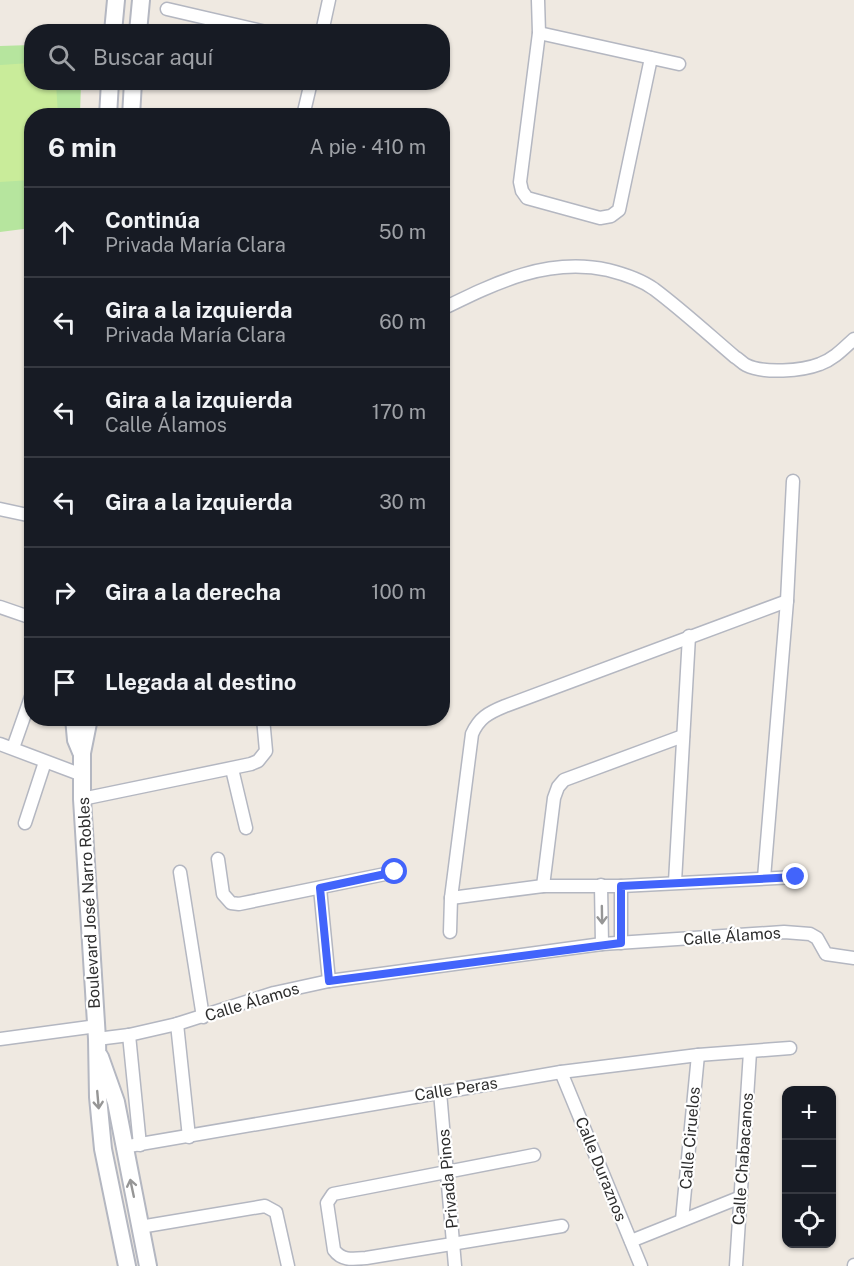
<!DOCTYPE html>
<html lang="es">
<head>
<meta charset="utf-8">
<style>
  body { margin:0; font-family:"Public Sans",sans-serif; background:#20242c; color:#f1f3f6 }
  .controls { position:absolute; right:18px; bottom:18px; display:grid; overflow:hidden; border-radius:12px; box-shadow:0 2px 4px #0004 }
  .controls button { width:54px; height:54px; display:grid; place-items:center; padding:0; border:0; border-bottom:2px solid #363941; background:#171b24; color:#f1f3f6; font:30px sans-serif }
  .stop { position:absolute; width:18px; height:18px; margin:-14px; border:4px solid #4264fb; border-radius:50%; background:#fff }
  .stop.end { background:#4264fb; border-color:#fff; box-shadow:0 2px 6px #0008 }
  .list { margin:0; padding:0; list-style:none }
  h2 { display:flex; justify-content:space-between; align-items:center; height:78px; margin:0; padding:0 24px; font-size:26px }
  h2 small { font-size:20px; font-weight:400; color:#9ea1a6 }
  .list li { display:grid; grid-template-columns:39px 1fr auto; gap:18px; align-items:center; box-sizing:border-box; height:90px; padding:0 24px; border-top:2px solid #363941 }
  .list b { display:block; font-size:22px; white-space:nowrap }
  .list p { margin:0; font-size:20px; white-space:nowrap; color:#9ea1a6 }
  .list em { font-size:20px; font-style:normal; color:#9ea1a6 }
  .icon { flex:none; width:33px; height:33px; fill:none; stroke:currentColor; stroke-width:2; stroke-linecap:round; stroke-linejoin:round }
  .map { position:relative; flex:none; width:854px; height:1266px; overflow:hidden }
  .search { position:absolute; background:#171b24; box-shadow:0 2px 4px #0004; left:24px; top:24px; width:426px; height:66px; display:flex; align-items:center; gap:15px; box-sizing:border-box; padding:0 21px; border-radius:24px; color:#9ea1a6; font-size:22px }
  .panel { position:absolute; background:#171b24; box-shadow:0 2px 4px #0004; left:24px; top:108px; width:426px; height:618px; border-radius:24px }
  .map>svg:first-child { display:block }
  .green { fill:#b6e59e }
  .pitch { fill:#c9ec9a }
  .lines { fill:none; stroke-linecap:round; stroke-linejoin:round }
  .street-casing { stroke:#b4b7c1; stroke-width:15 }
  .secondary-casing { stroke:#b4b7c1; stroke-width:20 }
  .street { stroke:#fff; stroke-width:12 }
  .secondary { stroke:#fff; stroke-width:16 }
  .oneway { stroke:#969696 }
  .route { stroke:#4264fb; stroke-width:8 }
  .labels { text-anchor:middle; dominant-baseline:central; stroke-width:4.5; stroke-linejoin:round; paint-order:stroke }
  .street-label { font-size:16px; fill:#2e2e2e; stroke:#fff }
</style>
</head>
<body>
<div class="map">
<svg width="854" height="1266" viewBox="0 0 854 1266">
  <rect width="100%" height="100%" fill="#efe9e1"/>
  <path class="green" d="M31,45l1,37 49,1 -1,32 -48,1 -1,112 -31,4v-186z"/>
  <path class="pitch" d="M31,63l1,19 24,1 2,32 -26,1 -1,64 -31,2v-117z"/>
  <g class="lines">
    <g class="street-casing">
      <g id="street">
        <path d="M538,0l1,33 -19,149 2,9 5,7 73,20 11,-2 8,-6 32,-152"/>
        <path d="M167,9l99,23"/>
        <path d="M322,32l7,-32"/>
        <path d="M539,33l140,31"/>
        <path d="M303,116l8,-34"/>
        <path d="M442,309c53,-26 105,-52 166,-39 16,4 32,9 46,19 28,21 54,45 81,68 4,2 7,6 11,8 18,9 56,6 74,-1 14,-5 24,-16 34,-25"/>
        <path d="M0,509l32,7"/>
        <path d="M0,607l32,11"/>
        <path d="M0,744l82,31"/>
        <path d="M13,748l19,-54"/>
        <path d="M232,769l14,59"/>
        <path d="M82,799l169,-35 7,-3 8,-10 -3,-33"/>
        <path d="M25,823l20,-61"/>
        <path d="M218,859l5,35 8,9 8,1 156,-32"/>
        <path d="M180,872l23,145"/>
        <path d="M764,878l23,-277 6,-120"/>
        <path d="M675,882l14,-246"/>
        <path d="M601,885l1,59"/>
        <path d="M543,886l11,-88 4,-11 6,-7 119,-44"/>
        <path d="M320,888l9,93"/>
        <path d="M451,898l92,-12h78l175,-9"/>
        <path d="M450,932l1,-34 21,-164c7,-16 16,-21 33,-28l282,-105"/>
        <path d="M621,943v-57"/>
        <path d="M177,1024l12,113"/>
        <path d="M129,1035l11,110"/>
        <path d="M0,1039l97,-13"/>
        <path d="M97,1039l32,-4 48,-11 97,-31 55,-12 273,-37 182,-12 26,2 7,4 9,16 28,4"/>
        <path d="M561,1072l80,194"/>
        <path d="M440,1092l15,174"/>
        <path d="M123,1147l438,-75 137,-17 92,-7"/>
        <path d="M534,1155l-201,39 -6,9 7,47c8,11 19,9 32,8l196,-32"/>
        <path d="M682,1220l16,-165"/>
        <path d="M140,1227l125,-21 11,6 12,54"/>
        <path d="M631,1241l110,-44"/>
        <path d="M736,1266l14,-214"/>
        <path d="M854,1266v-1"/>
      </g>
    </g>
    <g class="secondary-casing">
      <g id="secondary">
        <path d="M113,32l3,-32"/>
        <path d="M138,32l3,-32"/>
        <path d="M108,116l2,-34"/>
        <path d="M131,116l2,-34"/>
        <path d="M74,718l2,22 5,12"/>
        <path d="M89,718l-7,35v46l15,240 1,58 5,52 24,117"/>
        <path d="M100,1057l16,45 32,164"/>
      </g>
    </g>
    <use href="#street" class="street"/>
    <use href="#secondary" class="secondary"/>
  </g>
  <defs><path id="oneway-shaft" d="M-6 0H5M1.5-3L5.5 0L1.5 3" fill="none" stroke-width="1.6" stroke-linecap="round" stroke-linejoin="round" transform="scale(1.5)"/></defs>
  <g class="oneway">
    <use href="#oneway-shaft" transform="translate(602 915) rotate(89)"/>
    <use href="#oneway-shaft" transform="translate(98 1100) rotate(85)"/>
    <use href="#oneway-shaft" transform="translate(132 1188) rotate(-102)"/>
  </g>
  <g class="lines">
    <path class="route" d="M395,872l-75,16 9,93 292,-38v-57l175,-9"/>
  </g>
  <g class="labels">
    <g class="street-label">
      <text transform="translate(89 903) rotate(-93)">Boulevard José Narro Robles</text>
      <text transform="translate(732 936) rotate(-4)">Calle Álamos</text>
      <text transform="translate(252 1002) rotate(-17)">Calle Álamos</text>
      <text transform="translate(456 1089) rotate(-9)">Calle Peras</text>
      <text transform="translate(690 1138) rotate(-85)">Calle Ciruelos</text>
      <text transform="translate(743 1159) rotate(-86)">Calle Chabacanos</text>
      <text transform="translate(601 1169) rotate(68)">Calle Duraznos</text>
      <text transform="translate(448 1179) rotate(-95)">Privada Pinos</text>
    </g>
  </g>
</svg>
<div class="controls">
<button>+</button>
<button>−</button>
<button><svg class="icon" aria-label="locate" viewBox="0 0 24 24"><circle cx="12" cy="12" r="6"/><path d="M12 2v4M12 18v4M2 12h4M18 12h4"/></svg></button>
</div>
<div class="stop" style="left:395px;top:872px"></div>
<div class="stop end" style="left:796px;top:877px"></div>
<div class="search"><svg class="icon" aria-label="search" viewBox="0 0 24 24"><circle cx="10" cy="10" r="6"/><path d="M15 15l6 6"/></svg>Buscar aquí</div>
<section class="panel">
<h2>6 min<small>A pie · 410 m</small></h2>
<ul class="list">
<li><svg class="icon" aria-label="ahead" viewBox="0 0 24 24"><path d="M12 20V5M6 11l6-6 6 6"/></svg><div><b>Continúa</b><p>Privada María Clara</p></div><em>50 m</em></li>
<li><svg class="icon" aria-label="left" viewBox="0 0 24 24"><path d="M17 20v-9H6M10 6l-5 5 5 5"/></svg><div><b>Gira a la izquierda</b><p>Privada María Clara</p></div><em>60 m</em></li>
<li><svg class="icon" aria-label="left" viewBox="0 0 24 24"><path d="M17 20v-9H6M10 6l-5 5 5 5"/></svg><div><b>Gira a la izquierda</b><p>Calle Álamos</p></div><em>170 m</em></li>
<li><svg class="icon" aria-label="left" viewBox="0 0 24 24"><path d="M17 20v-9H6M10 6l-5 5 5 5"/></svg><div><b>Gira a la izquierda</b></div><em>30 m</em></li>
<li><svg class="icon" aria-label="right" viewBox="0 0 24 24"><path d="M7 20v-9h11M14 6l5 5-5 5"/></svg><div><b>Gira a la derecha</b></div><em>100 m</em></li>
<li><svg class="icon" aria-label="arrive" viewBox="0 0 24 24"><path d="M6 21V4h12l-3 4 3 4H6"/></svg><div><b>Llegada al destino</b></div></li>
</ul>
</section>
</div>
</body>
</html>
